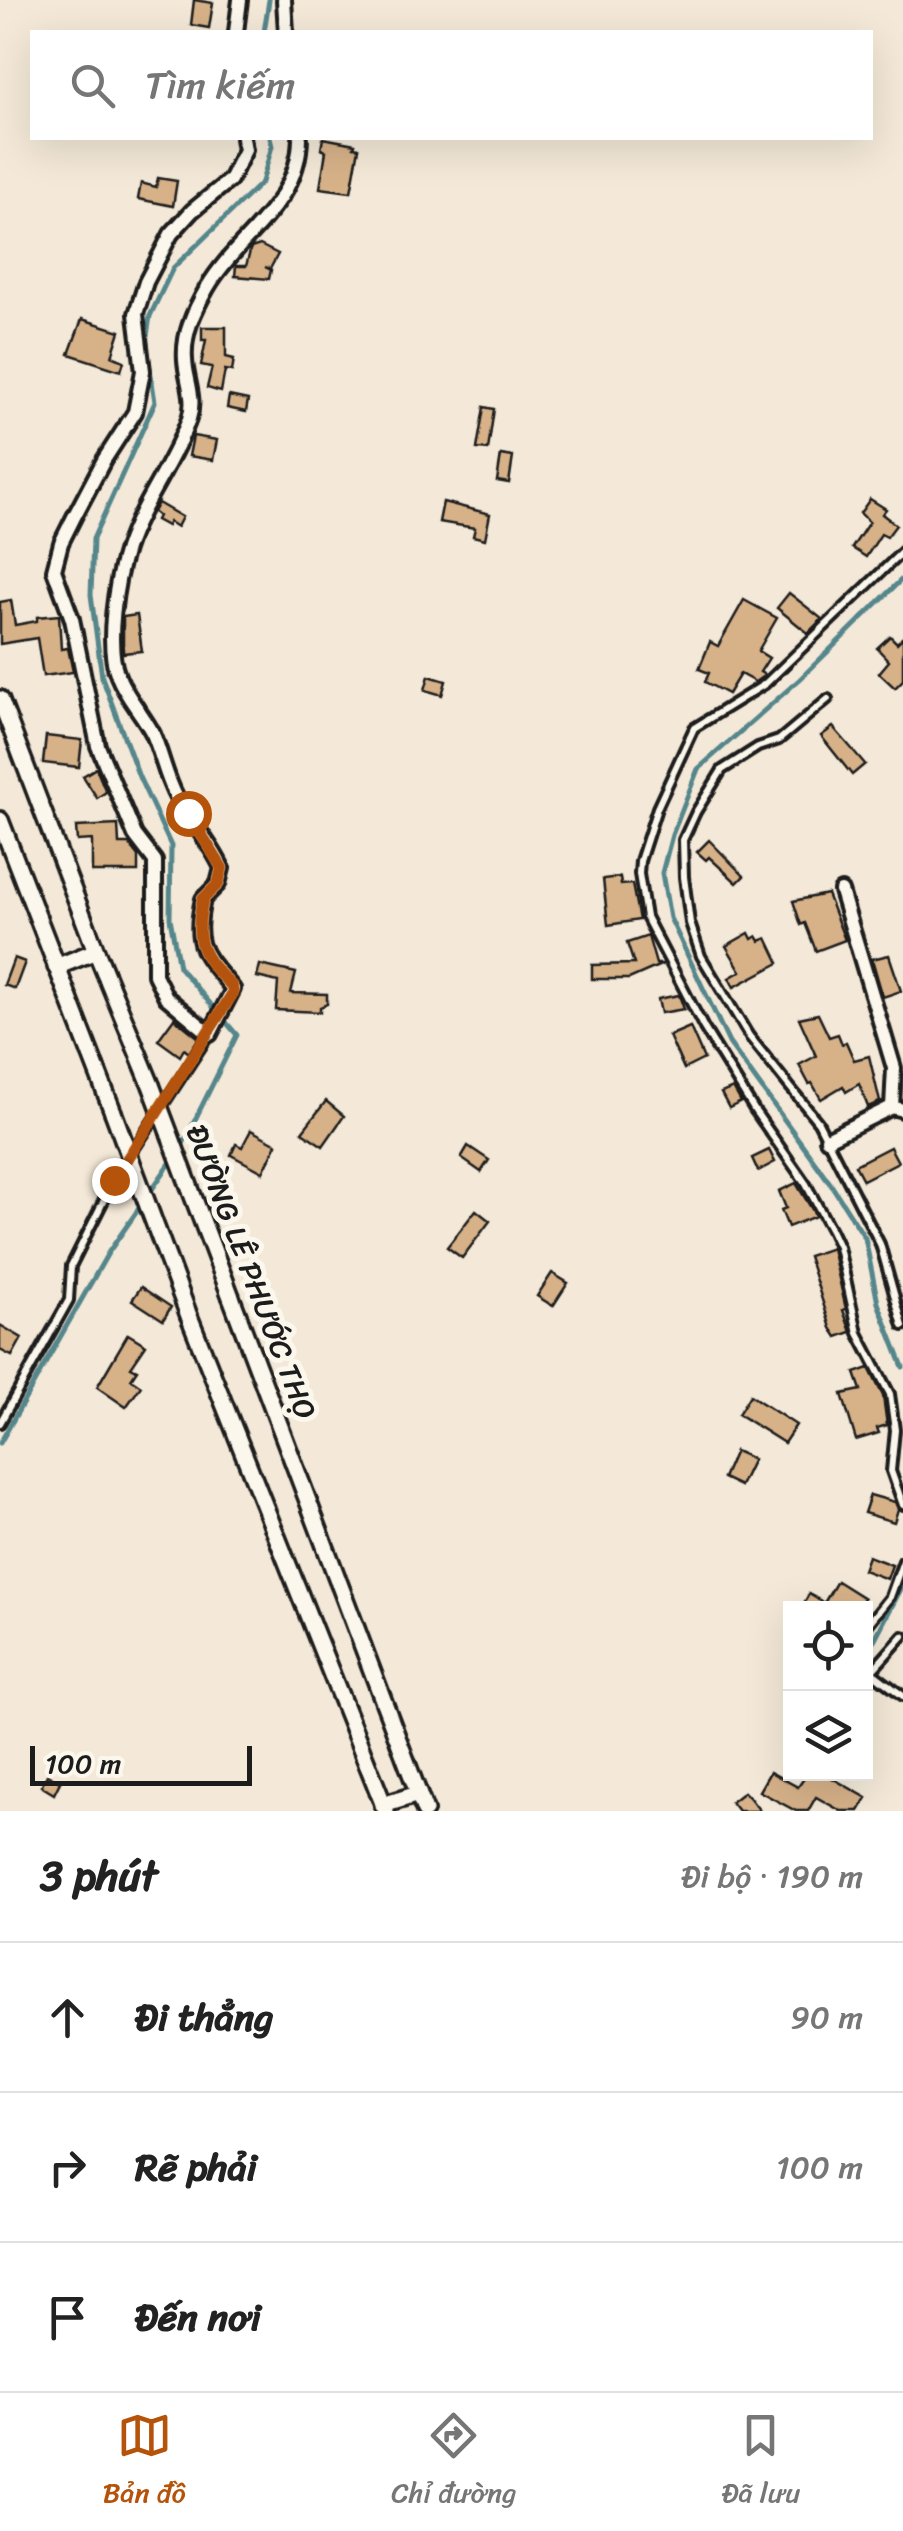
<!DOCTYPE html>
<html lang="vi">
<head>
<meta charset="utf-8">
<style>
  body { margin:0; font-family:Sriracha,sans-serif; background:#f2f2f2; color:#222 }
  .controls { position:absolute; right:30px; bottom:30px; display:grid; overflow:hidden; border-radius:0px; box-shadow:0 10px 40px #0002 }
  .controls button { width:90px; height:90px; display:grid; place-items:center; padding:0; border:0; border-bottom:2px solid #e0e0e0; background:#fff; color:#222; font:50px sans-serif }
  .scale { position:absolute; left:30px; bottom:25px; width:222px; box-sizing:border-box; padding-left:10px; border:5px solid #1c1c1c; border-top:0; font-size:28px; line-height:35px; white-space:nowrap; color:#1c1c1c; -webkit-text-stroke:8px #fbf7ec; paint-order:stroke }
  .stop { position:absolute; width:30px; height:30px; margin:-22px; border:8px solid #b45309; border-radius:50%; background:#fff }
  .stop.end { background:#b45309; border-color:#fff; box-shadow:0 2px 10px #0008 }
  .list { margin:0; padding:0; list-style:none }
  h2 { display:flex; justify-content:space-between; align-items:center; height:130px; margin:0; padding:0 40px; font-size:42px }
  h2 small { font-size:32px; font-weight:400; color:#767676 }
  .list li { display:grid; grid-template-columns:65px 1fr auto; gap:30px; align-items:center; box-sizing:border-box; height:150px; padding:0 40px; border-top:2px solid #e0e0e0 }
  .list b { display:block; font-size:38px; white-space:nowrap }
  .list em { font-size:32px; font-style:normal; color:#767676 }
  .icon { flex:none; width:55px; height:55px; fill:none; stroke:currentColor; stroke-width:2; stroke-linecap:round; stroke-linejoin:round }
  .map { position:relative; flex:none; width:903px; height:1811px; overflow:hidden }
  .search { position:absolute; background:#fff; box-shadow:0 10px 40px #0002; left:30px; right:30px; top:30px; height:110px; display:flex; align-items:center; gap:25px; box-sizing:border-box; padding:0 35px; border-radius:0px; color:#767676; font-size:38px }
  .sheet { height:580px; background:#fff }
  nav { display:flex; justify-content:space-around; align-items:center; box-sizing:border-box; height:140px; border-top:2px solid #e0e0e0; background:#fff; font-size:28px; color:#767676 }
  nav a { display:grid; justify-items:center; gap:5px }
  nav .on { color:#b45309 }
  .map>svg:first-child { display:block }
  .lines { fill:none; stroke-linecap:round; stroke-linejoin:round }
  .stream { stroke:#55868b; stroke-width:5 }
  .building { fill:#d7b289; stroke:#1c1c1c; stroke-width:2.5 }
  .service-casing { stroke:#1c1c1c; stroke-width:14 }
  .minor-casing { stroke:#1c1c1c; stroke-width:20 }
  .tertiary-casing { stroke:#1c1c1c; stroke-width:22 }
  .service { stroke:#fbf7ec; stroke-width:6 }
  .minor { stroke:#fbf7ec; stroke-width:12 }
  .tertiary { stroke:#fbf7ec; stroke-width:15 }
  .tertiary-bridge-casing { stroke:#1c1c1c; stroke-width:22; stroke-linecap:butt }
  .tertiary-bridge { stroke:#fbf7ec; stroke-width:15 }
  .route { stroke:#b45309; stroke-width:12 }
  .labels { text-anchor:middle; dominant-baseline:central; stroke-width:10; stroke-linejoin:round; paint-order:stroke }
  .street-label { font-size:30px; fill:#1c1c1c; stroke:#fbf7ec }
</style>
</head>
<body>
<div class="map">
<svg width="903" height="1811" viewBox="0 0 903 1811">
  <rect width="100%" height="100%" fill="#f4e9d8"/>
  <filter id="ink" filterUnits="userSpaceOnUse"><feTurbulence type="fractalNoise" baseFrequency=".01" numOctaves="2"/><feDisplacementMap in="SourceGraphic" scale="20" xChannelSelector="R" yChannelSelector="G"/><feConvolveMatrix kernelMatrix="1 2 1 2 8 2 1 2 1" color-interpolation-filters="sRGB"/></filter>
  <g filter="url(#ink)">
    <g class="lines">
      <g class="stream">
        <path d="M264,32l5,-32"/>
        <path d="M903,578l-103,101 -102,90 -26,66 -10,38 8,45 59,125 101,140 35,55 13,65 25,64"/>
        <path d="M180,1150l57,-115 -58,-68 -9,-49 1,-72 -32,-69 -37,-100 -11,-82 2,-56 62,-137 -9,-60 4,-26 23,-48 89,-86 10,-36 -2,-8"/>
        <path d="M148,1195l25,-36"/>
        <path d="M0,1443l108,-190 34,-49"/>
        <path d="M871,1646l32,-61"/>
      </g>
    </g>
    <g class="building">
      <path d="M194,0l19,3 -4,25 -18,-3z"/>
      <path d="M323,138l32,6 -1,3 5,1 -8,44 -31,-4 6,-37 -5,-2z"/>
      <path d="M158,178l19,3 -4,25 -35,-7 3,-16 15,4z"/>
      <path d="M260,245l18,9 -8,15 -5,-2 6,3 -2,9 -34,-3 1,-10h10l5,-18z"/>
      <path d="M82,319l38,12 -8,25 12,5 -3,10 -52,-17z"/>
      <path d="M202,327h24v30l8,2 -2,12 -7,-1 -4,22 -14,-4 5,-21 -11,-2 5,-25h-4z"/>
      <path d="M229,396l19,4 -2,12 -19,-4z"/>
      <path d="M484,407l10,2 -6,41 -11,-1z"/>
      <path d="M193,436l24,4 -4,20 -24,-4z"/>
      <path d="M501,455l12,2 -4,26 -12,-2z"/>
      <path d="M870,499l16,10 -4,5 14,11 -9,12 -6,-3 -15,23 -14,-9 17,-26 -9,-9z"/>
      <path d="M443,502l47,12 -5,25 -12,-3 2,-8 -36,-6z"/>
      <path d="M158,503l24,14 -5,10 -8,-5 -2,4 -11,-6 2,-4 -5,-4z"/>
      <path d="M789,593l33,26 -14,14 -31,-25z"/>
      <path d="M11,600l4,25 22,-4v-4l22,-2 2,34 7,-1 5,24 -30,4 -6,-38 -37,6v-42z"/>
      <path d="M744,600l33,18 -19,33 11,7 -9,14 5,3 -10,7 -15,-8 -12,20 -23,-12 4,-9 -10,-4 11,-27 8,4z"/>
      <path d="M137,615l5,36 -19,2v-36z"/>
      <path d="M890,636l7,7 6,-6v43l-8,8 -16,-15 10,-12 -12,-13z"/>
      <path d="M429,676l17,5 -4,14 -17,-5z"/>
      <path d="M833,727l32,37 -13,11 -31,-39z"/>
      <path d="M46,736l36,4 -3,27 -36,-4z"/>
      <path d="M96,768l10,24 -9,6 -14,-22z"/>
      <path d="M118,825l1,19h10l9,12v16h-46v-32l-15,1 -1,-14z"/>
      <path d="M709,840l35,36 -7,7 -28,-26 -3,3 -9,-8z"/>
      <path d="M620,877l1,8 11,-1 7,36 -31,5 -5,-46z"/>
      <path d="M827,894l18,46 -29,11 -11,-28 -4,2 -8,-24z"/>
      <path d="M749,933l3,6 5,-3 3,5 7,-3 12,25 -45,24 -5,-9 12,-7 -15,-25z"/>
      <path d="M648,936l8,28h7l-34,15h-37v-14l42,-1 -7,-21z"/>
      <path d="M889,955l12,36 -18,6 -11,-38z"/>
      <path d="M14,958l11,4 -10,27 -11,-4z"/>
      <path d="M260,965l36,8 -5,20 36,1v10l-7,3v5l-44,-2 2,-28 -21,-5z"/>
      <path d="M679,995l5,14 -23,4 -3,-14z"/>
      <path d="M818,1014l11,23 9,-3 4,10 4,-2 8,18 15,-4 11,46 -12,5 -9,-23 -13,8 -3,-6 -22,13 -9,-16 -3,1 -10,-19 17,-9 -17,-38z"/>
      <path d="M174,1018l25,20 -10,15 -5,-4 -4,7 -22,-16z"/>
      <path d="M690,1027l14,32 -20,10 -15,-33z"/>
      <path d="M733,1088l8,14 -12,6 -8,-15z"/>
      <path d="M326,1101l18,15 -21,30 -21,-14z"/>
      <path d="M251,1130l26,14 -14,28 -32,-17 5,-11 6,3z"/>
      <path d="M468,1146l21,14 -8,12 -20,-14z"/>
      <path d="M890,1147l8,15 -35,18 -8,-15z"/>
      <path d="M769,1150l6,12 -17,9 -6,-13z"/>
      <path d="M796,1183l20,33 -28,11 -7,-17 5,-2 -7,-17z"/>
      <path d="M476,1210l14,11 -28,37 -15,-11z"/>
      <path d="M832,1248l14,61 -3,1 8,22 -14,5 -6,-9 -23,-72z"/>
      <path d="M552,1273l16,10 -15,23 -16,-10z"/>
      <path d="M141,1287l30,20 -8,13 -31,-20z"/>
      <path d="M0,1325l22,13 -10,18 -12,-6z"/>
      <path d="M128,1334l18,11 -15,22 6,3 -6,9 10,7 -15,21 -29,-20z"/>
      <path d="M869,1368l14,28 4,29 -10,3 2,5 -23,7 -14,-46 19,-4 -6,-17z"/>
      <path d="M750,1395l46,30 -12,18 -46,-29z"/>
      <path d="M735,1451l18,8 -13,27 -17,-8z"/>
      <path d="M870,1495l25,7 3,7 -4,13 -30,-9z"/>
      <path d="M868,1556l24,9 -5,14 -24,-9z"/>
      <path d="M837,1581l27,17 -6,10h-48l-7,-3 6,-11 15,9z"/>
      <path d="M770,1772l28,15 9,-13h18l42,24 -8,13h-18l-25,-14 -8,14h-12l-37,-20z"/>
      <path d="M47,1775l13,7 -6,12 -13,-8z"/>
      <path d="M744,1792l5,5 11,14h-22l-7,-9z"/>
    </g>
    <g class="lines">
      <g class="service-casing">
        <g id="service">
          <path d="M903,551l-138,133 -71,44 -37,80 -17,53 -1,13 7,43 58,111 51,83 51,73 25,46 8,17 19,86 32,61 5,36 -4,41 12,34"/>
          <path d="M828,699l-49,41 -21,7 -36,23 -26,42 -13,28 1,37 6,46 11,33 48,80 69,86 62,122 23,82"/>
          <path d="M0,1423l69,-123 2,-34 43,-86 95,-145"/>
          <path d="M866,1627l24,-30 13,-36"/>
          <path d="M866,1668l37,28"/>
          <path d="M871,1672l32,-36"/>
        </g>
      </g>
      <g class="minor-casing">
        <g id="minor">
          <path d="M284,0l2,32"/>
          <path d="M236,32l4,-32"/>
          <path d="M243,138l2,12 -15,30 -38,31 -21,23 -25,48 -10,32 7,57 -8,41 -31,48 -30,57 -13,26 -7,27 18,49 26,127 37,89 20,26v114l11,22 44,37 23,-45c-28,-35 -41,-40 -30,-90l15,-15 4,-16c-11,-25 -31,-46 -45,-70 -11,-20 -15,-43 -24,-64 -10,-20 -27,-37 -35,-58 -13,-30 -2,-96 8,-127 15,-46 47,-85 63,-130 7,-21 -3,-39 -4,-59 -2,-27 9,-49 22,-72 31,-53 92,-82 93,-150"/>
          <path d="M841,891l53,177 -2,39 11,3"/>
          <path d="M827,1139l65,-32"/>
        </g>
      </g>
      <g class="tertiary-casing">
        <g id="tertiary">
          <path d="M0,699l96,252 55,134"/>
          <path d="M0,820l113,292"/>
          <path d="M56,967l40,-16"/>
          <path d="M231,1297l194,514"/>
          <path d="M189,1316l197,495"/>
          <path d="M383,1805l35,-11"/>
        </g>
      </g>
      <use href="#service" class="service"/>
      <use href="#minor" class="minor"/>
      <use href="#tertiary" class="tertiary"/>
      <g class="tertiary-bridge-casing">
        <g id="tertiary-bridge">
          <path d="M151,1085l80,212"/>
          <path d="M113,1112l76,204"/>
        </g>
      </g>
      <use href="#tertiary-bridge" class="tertiary-bridge"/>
    </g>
  </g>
  <g class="lines" filter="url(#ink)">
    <path class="route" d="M114,1180l119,-187 -1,-7c-30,-29 -39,-43 -29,-87l15,-15 4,-16 -34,-55"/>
  </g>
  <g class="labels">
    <g class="street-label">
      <text transform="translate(251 1272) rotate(69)">ĐƯỜNG LÊ PHƯỚC THỌ</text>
    </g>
  </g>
</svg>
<div class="controls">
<button><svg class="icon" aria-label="locate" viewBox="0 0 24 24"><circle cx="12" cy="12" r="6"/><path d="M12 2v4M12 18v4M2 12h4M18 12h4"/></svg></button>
<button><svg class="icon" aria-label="layers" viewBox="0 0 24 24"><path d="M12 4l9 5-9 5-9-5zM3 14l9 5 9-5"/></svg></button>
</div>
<div class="scale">100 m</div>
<div class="stop" style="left:188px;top:813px"></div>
<div class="stop end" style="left:114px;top:1180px"></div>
<div class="search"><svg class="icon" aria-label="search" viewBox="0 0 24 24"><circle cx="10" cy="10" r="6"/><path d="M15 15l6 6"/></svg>Tìm kiếm</div>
</div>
<section class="sheet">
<h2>3 phút<small>Đi bộ · 190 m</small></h2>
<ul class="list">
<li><svg class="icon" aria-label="ahead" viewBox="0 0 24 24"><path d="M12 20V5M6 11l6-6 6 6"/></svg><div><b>Đi thẳng</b></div><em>90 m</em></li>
<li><svg class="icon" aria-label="right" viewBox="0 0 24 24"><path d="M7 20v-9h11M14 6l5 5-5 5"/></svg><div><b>Rẽ phải</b></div><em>100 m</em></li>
<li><svg class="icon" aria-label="arrive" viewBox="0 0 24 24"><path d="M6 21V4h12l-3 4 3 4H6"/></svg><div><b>Đến nơi</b></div></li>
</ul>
</section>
<nav>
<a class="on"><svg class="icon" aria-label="map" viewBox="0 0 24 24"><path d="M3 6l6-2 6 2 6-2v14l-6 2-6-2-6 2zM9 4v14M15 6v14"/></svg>Bản đồ</a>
<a><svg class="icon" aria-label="directions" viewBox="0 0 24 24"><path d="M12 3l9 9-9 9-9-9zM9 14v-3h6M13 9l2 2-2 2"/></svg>Chỉ đường</a>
<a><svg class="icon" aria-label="saved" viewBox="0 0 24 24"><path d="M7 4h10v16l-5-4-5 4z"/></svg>Đã lưu</a>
</nav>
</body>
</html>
